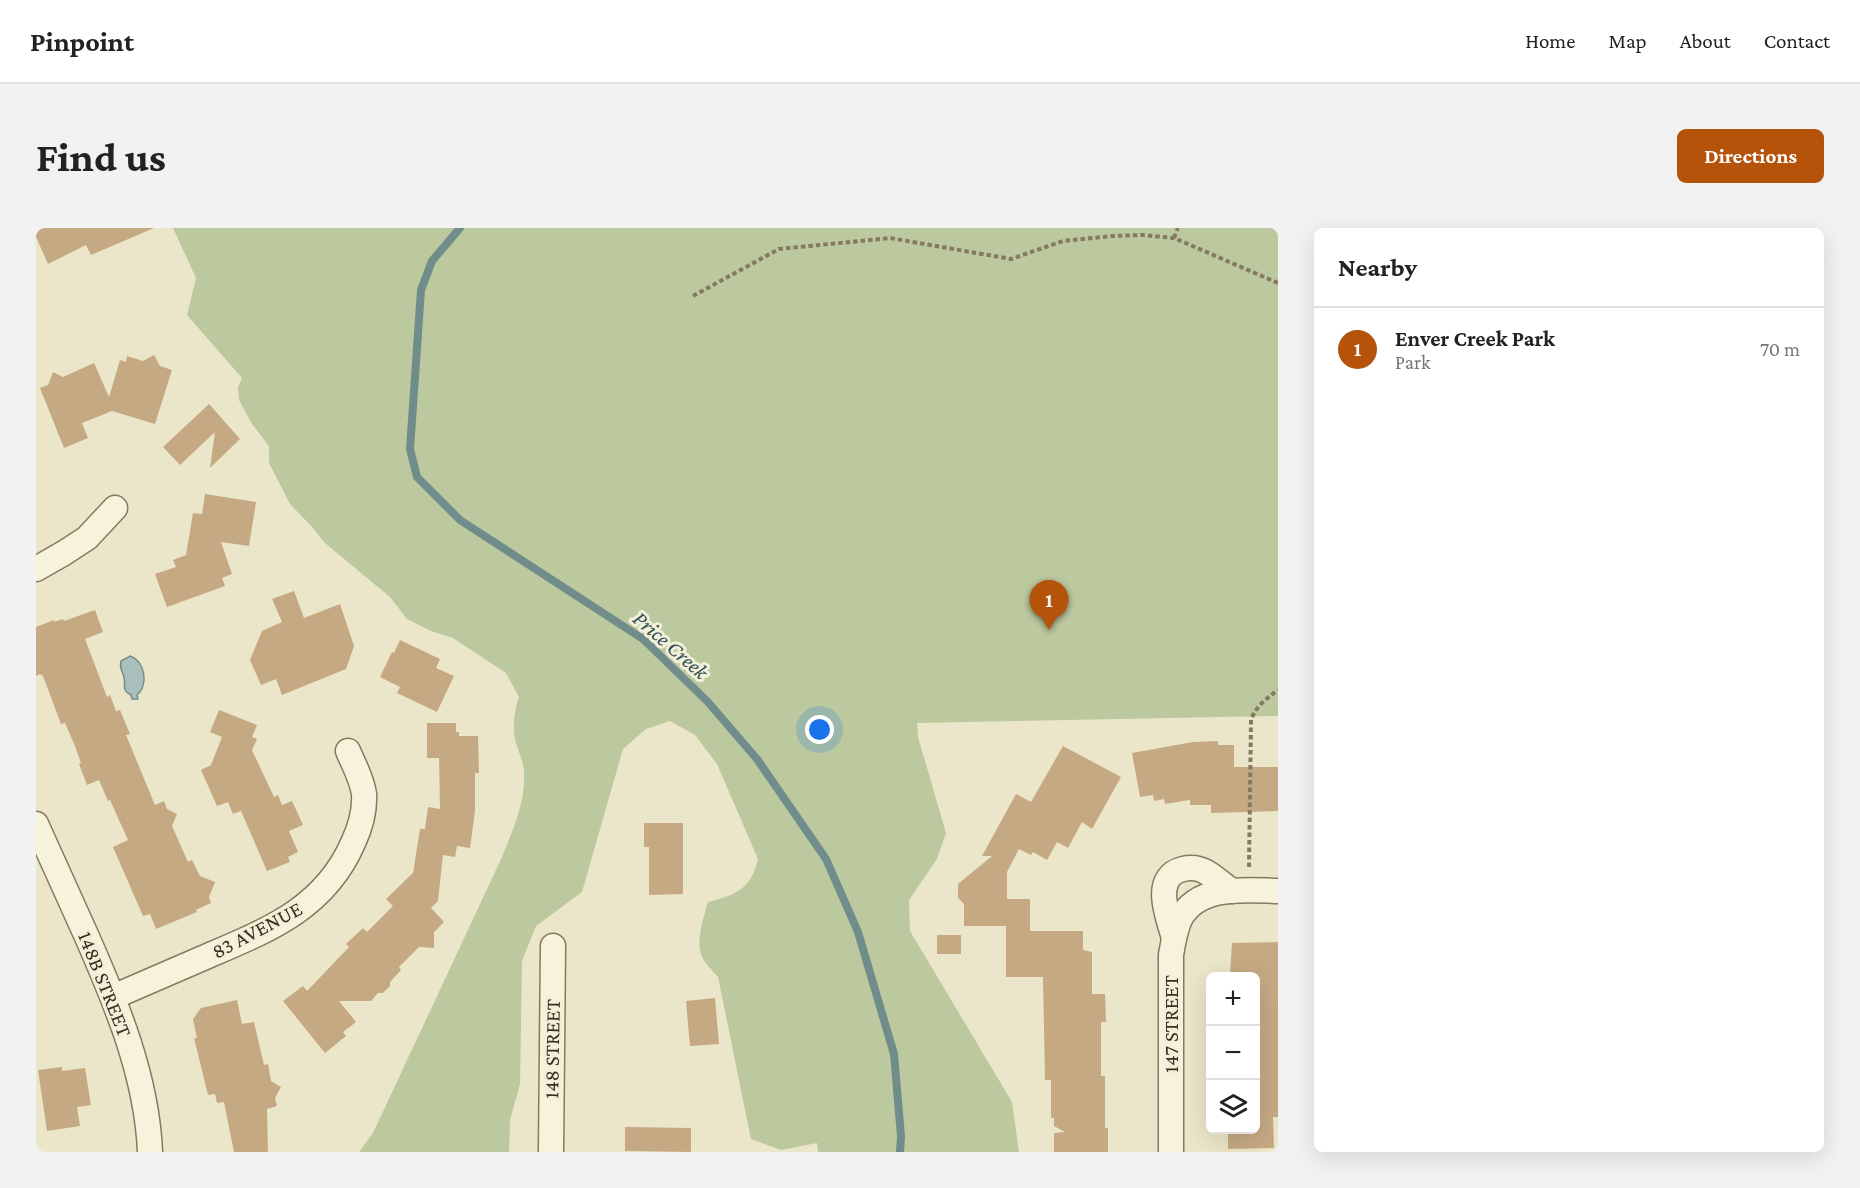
<!DOCTYPE html>
<html lang="en">
<head>
<meta charset="utf-8">
<style>
  body { margin:0; font-family:"Crimson Pro",serif; background:#f2f2f2; color:#222 }
  .controls { position:absolute; right:18px; bottom:18px; display:grid; overflow:hidden; border-radius:9px; box-shadow:0 6px 24px #0002 }
  .controls button { width:54px; height:54px; display:grid; place-items:center; padding:0; border:0; border-bottom:2px solid #e0e0e0; background:#fff; color:#222; font:30px sans-serif }
  .you { position:absolute; left:784px; top:502px; width:21px; height:21px; margin:-15px; border:4px solid #fff; border-radius:50%; background:#1a73e8; box-shadow:0 0 0 9px #1a73e833 }
  .badge { display:grid; place-items:center; width:39px; height:39px; border-radius:50%; background:#b45309; color:#fff; font-size:20px; font-weight:700 }
  .pin { position:absolute; translate:-50% -50px; filter:drop-shadow(0 2px 3px #0008) }
  .pin::after { content:''; position:absolute; top:32px; width:21px; height:18px; background:inherit; clip-path:polygon(0 0,100% 0,50% 100%) }
  .list { margin:0; padding:0; list-style:none }
  h2 { display:flex; justify-content:space-between; align-items:center; height:78px; margin:0; padding:0 24px; font-size:26px }
  h2 small { font-size:20px; font-weight:400; color:#767676 }
  .list li { display:grid; grid-template-columns:39px 1fr auto; gap:18px; align-items:center; box-sizing:border-box; height:84px; padding:0 24px; border-top:2px solid #e0e0e0 }
  .list b { display:block; font-size:22px; white-space:nowrap }
  .list p { margin:0; font-size:20px; white-space:nowrap; color:#767676 }
  .list em { font-size:20px; font-style:normal; color:#767676 }
  .icon { flex:none; width:33px; height:33px; fill:none; stroke:currentColor; stroke-width:2; stroke-linecap:round; stroke-linejoin:round }
  .map { position:relative; flex:none; width:1242px; height:924px; overflow:hidden; border-radius:9px }
  header { display:flex; align-items:center; gap:36px; box-sizing:border-box; height:84px; padding:0 30px; background:#fff; border-bottom:2px solid #e0e0e0 }
  header strong { font-size:28px }
  nav { display:flex; gap:33px; margin-inline-start:auto; font-size:21px }
  .intro { display:flex; align-items:center; justify-content:space-between; box-sizing:border-box; height:144px; padding:0 36px }
  h1 { margin:0; font-size:42px }
  .button { padding:15px 27px; border-radius:9px; background:#b45309; color:#fff; font-size:21px; font-weight:700 }
  main { display:flex; gap:36px; padding:0 36px }
  aside { flex:1; background:#fff; border-radius:9px; box-shadow:0 6px 24px #0002 }
  .map>svg:first-child { display:block }
  .green { fill:#bcc89e }
  .water { fill:#aabfbc; stroke:#718d8b; stroke-width:1.5 }
  .lines { fill:none; stroke-linecap:round; stroke-linejoin:round }
  .stream { stroke:#718d8b; stroke-width:8 }
  .building { fill:#c5a983 }
  .minor-casing { stroke:#857a60; stroke-width:27 }
  .path { stroke:#857a60; stroke-width:4; stroke-dasharray:4.5 3; stroke-linecap:butt }
  .minor { stroke:#f6f2dc; stroke-width:24 }
  .labels { text-anchor:middle; dominant-baseline:central; stroke-width:6; stroke-linejoin:round; paint-order:stroke }
  .street-label { font-size:21px; fill:#373022; stroke:#f3efd8 }
  .water-label { font-size:22px; font-style:italic; fill:#325255; stroke:#f3efd8 }
</style>
</head>
<body>
<header>
<strong>Pinpoint</strong>
<nav><a>Home</a><a>Map</a><a>About</a><a>Contact</a></nav>
</header>
<div class="intro"><h1>Find us</h1><a class="button">Directions</a></div>
<main>
<div class="map">
<svg width="1242" height="924" viewBox="0 0 1242 924">
  <rect width="100%" height="100%" fill="#ebe6c9"/>
  <path class="green" d="M137,0h1105v488l-361,7 1,14 28,96 -9,26 -28,41 1,31 102,171 7,50h-201l-1,-9 -36,7 -30,-11 -33,-162c-6,-7 -14,-14 -17,-23 -5,-13 3,-38 7,-52 28,-7 43,-13 50,-43l-41,-95 -22,-29 -25,-14 -24,8 -23,20 -41,143 -46,34 -14,35 -2,123 -10,36 -1,32h-150l14,-19 129,-276c11,-28 24,-55 22,-86 -1,-11 -5,-18 -8,-28 -4,-15 -2,-32 3,-46l-13,-24 -53,-35 -22,-7 -24,-12 -17,-22 -65,-54 -12,-15 -23,-24 -21,-41v-17l-17,-22 -13,-24 -1,-13 4,-9 -55,-63 9,-37z"/>
  <path class="water" d="M94,428c15,5 19,29 7,39l1,4h-6l-1,-4c-10,-5 -5,-9 -7,-18 -2,-7 -5,-8 -3,-16z"/>
  <g class="lines">
    <path class="stream" d="M424,0l-28,33 -11,29 -11,159 7,28 43,43 183,119 64,62 50,58 69,100 32,73 36,122 7,82 -1,16"/>
  </g>
  <g class="building">
    <path d="M0,0h118l-63,27 -5,-10 -38,19 -12,-27z"/>
    <path d="M118,127l6,11 12,4 -17,54 -43,-13 -30,12 6,15 -24,10 -24,-60 8,-3 5,-13 10,5 31,-14 15,34 11,-37 6,2 1,-6 16,5z"/>
    <path d="M173,176l31,35 -30,29 5,-36 -35,33 -17,-18z"/>
    <path d="M169,266l51,8 -7,44 -28,-4 11,32 -10,4 3,8 -58,21 -12,-33 21,-7 -3,-7 13,-5 7,-42 9,1z"/>
    <path d="M258,363l10,27 36,-14 14,42 -8,23 -64,26 -6,-16 -15,6 -11,-25 12,-29 20,-9 -10,-23z"/>
    <path d="M59,382l8,22 -18,7 22,58 3,-2 6,16 4,-1 10,24 -4,1 29,70 9,-4 3,8 10,5 -5,12 16,36 4,-2 8,16 15,6 -6,15 2,6 -15,7 1,2 -41,17 -6,-15 -7,2 -30,-69 15,-7 -18,-40 -2,1 -9,-21 -12,5 -8,-21 2,-1 -6,-17 -10,-23 -4,1 -18,-48 -3,-2 -4,2v-49l18,-7v2l9,-3 1,2z"/>
    <path d="M364,412l40,19 -4,9 18,8 -17,36 -40,-19 3,-6 -20,-10 12,-25 2,1z"/>
    <path d="M183,482l38,15 -5,12 5,2 -5,11 22,47 4,-2 4,10 10,-4 11,24 -14,6 9,21 -10,5 2,5 -23,9 -26,-60 -8,3 -5,-12 -11,4 -16,-36 10,-5 11,-28 -12,-5z"/>
    <path d="M391,495h29v9h3v4h19l1,37h-4v38l-5,37 -13,-2 -2,11 -12,-2 -5,46 -7,7 13,14 -10,10v16l-15,-1 -20,20 2,3 -11,12v4l-7,7h-5l-7,8h-32l17,21 -13,10 3,4 -21,17 -42,-52 20,-15 4,5 42,-44 -3,-3 17,-16 4,4 26,-26 -7,-7 27,-26 7,-44h5l3,-22 12,2 -1,-51h-12z"/>
    <path d="M1182,513v4h16v22h44v44l-67,2v-8h-21v-5l-25,4 -1,-5 -10,2 -1,-6 -13,2 -8,-44 61,-11z"/>
    <path d="M1027,518l58,31 -29,52 -10,-7 -14,26 -11,-6 -10,18 -14,-8 -2,3 -12,-6 -12,23v27h23v32h53v19l9,2v42h13l1,28h-5v54h4v52h3v24h-54v-19l11,-1 -11,-6v-8h-3v-38h-6l-2,-103h-37v-51h-42v-22l-6,-6v-14l34,-28h-10l34,-62 15,8z"/>
    <path d="M608,595h39v71l-34,1v-48h-5z"/>
    <rect x="901" y="707" width="24" height="19"/>
    <path d="M1242,714v175h-5l1,31 -46,1v-19h28v-154h-26l2,-33z"/>
    <path d="M679,770l4,46 -29,2 -4,-45z"/>
    <path d="M201,772l5,24 12,-2 10,43 4,-1 3,17 10,6 -6,11 2,8 -10,3 1,43h-34l-10,-50 -7,1 -2,-9 -7,1 -14,-57h3l-4,-19 8,-11z"/>
    <path d="M26,839v4l23,-3 6,37 -14,2 3,19 -33,5 -9,-61z"/>
    <path d="M589,899l66,1v24l-66,-1z"/>
  </g>
  <g class="lines">
    <g class="minor-casing">
      <g id="minor">
        <path d="M0,341l28,-16 23,-15 28,-30"/>
        <path d="M0,596c17,37 34,75 51,113 30,68 60,140 63,215"/>
        <path d="M1138,710c-6,-21 -23,-61 9,-69 8,-2 16,-1 23,3 9,5 17,13 26,19"/>
        <path d="M77,769c33,-14 65,-28 97,-42 61,-26 115,-48 143,-112 7,-15 12,-32 11,-49 -2,-15 -10,-29 -16,-43"/>
        <path d="M515,924l2,-206"/>
        <path d="M1135,924v-197c2,-12 4,-25 9,-36 18,-35 66,-29 98,-28"/>
      </g>
    </g>
    <g class="path">
      <path d="M1138,10l4,-10"/>
      <path d="M657,68l86,-47 111,-11 121,21 52,-18 50,-5 30,-1 31,3 104,45"/>
      <path d="M1213,639l2,-147c5,-14 15,-21 27,-30"/>
    </g>
    <use href="#minor" class="minor"/>
  </g>
  <g class="labels">
    <g class="street-label">
      <text transform="translate(221 702) rotate(-28)">83 AVENUE</text>
      <text transform="translate(69 756) rotate(68)">148B STREET</text>
      <text transform="translate(1135 796) rotate(-90)">147 STREET</text>
      <text transform="translate(516 821) rotate(-89)">148 STREET</text>
    </g>
    <g class="water-label">
      <text transform="translate(635 417) rotate(41)">Price Creek</text>
    </g>
  </g>
</svg>
<div class="controls">
<button>+</button>
<button>−</button>
<button><svg class="icon" aria-label="layers" viewBox="0 0 24 24"><path d="M12 4l9 5-9 5-9-5zM3 14l9 5 9-5"/></svg></button>
</div>
<div class="you"></div>
<div class="pin badge" style="left:1013px;top:402px">1</div>
</div>
<aside>
<h2>Nearby<small></small></h2>
<ul class="list">
<li><span class="badge">1</span><div><b>Enver Creek Park</b><p>Park</p></div><em>70 m</em></li>
</ul>
</aside>
</main>
</body>
</html>
